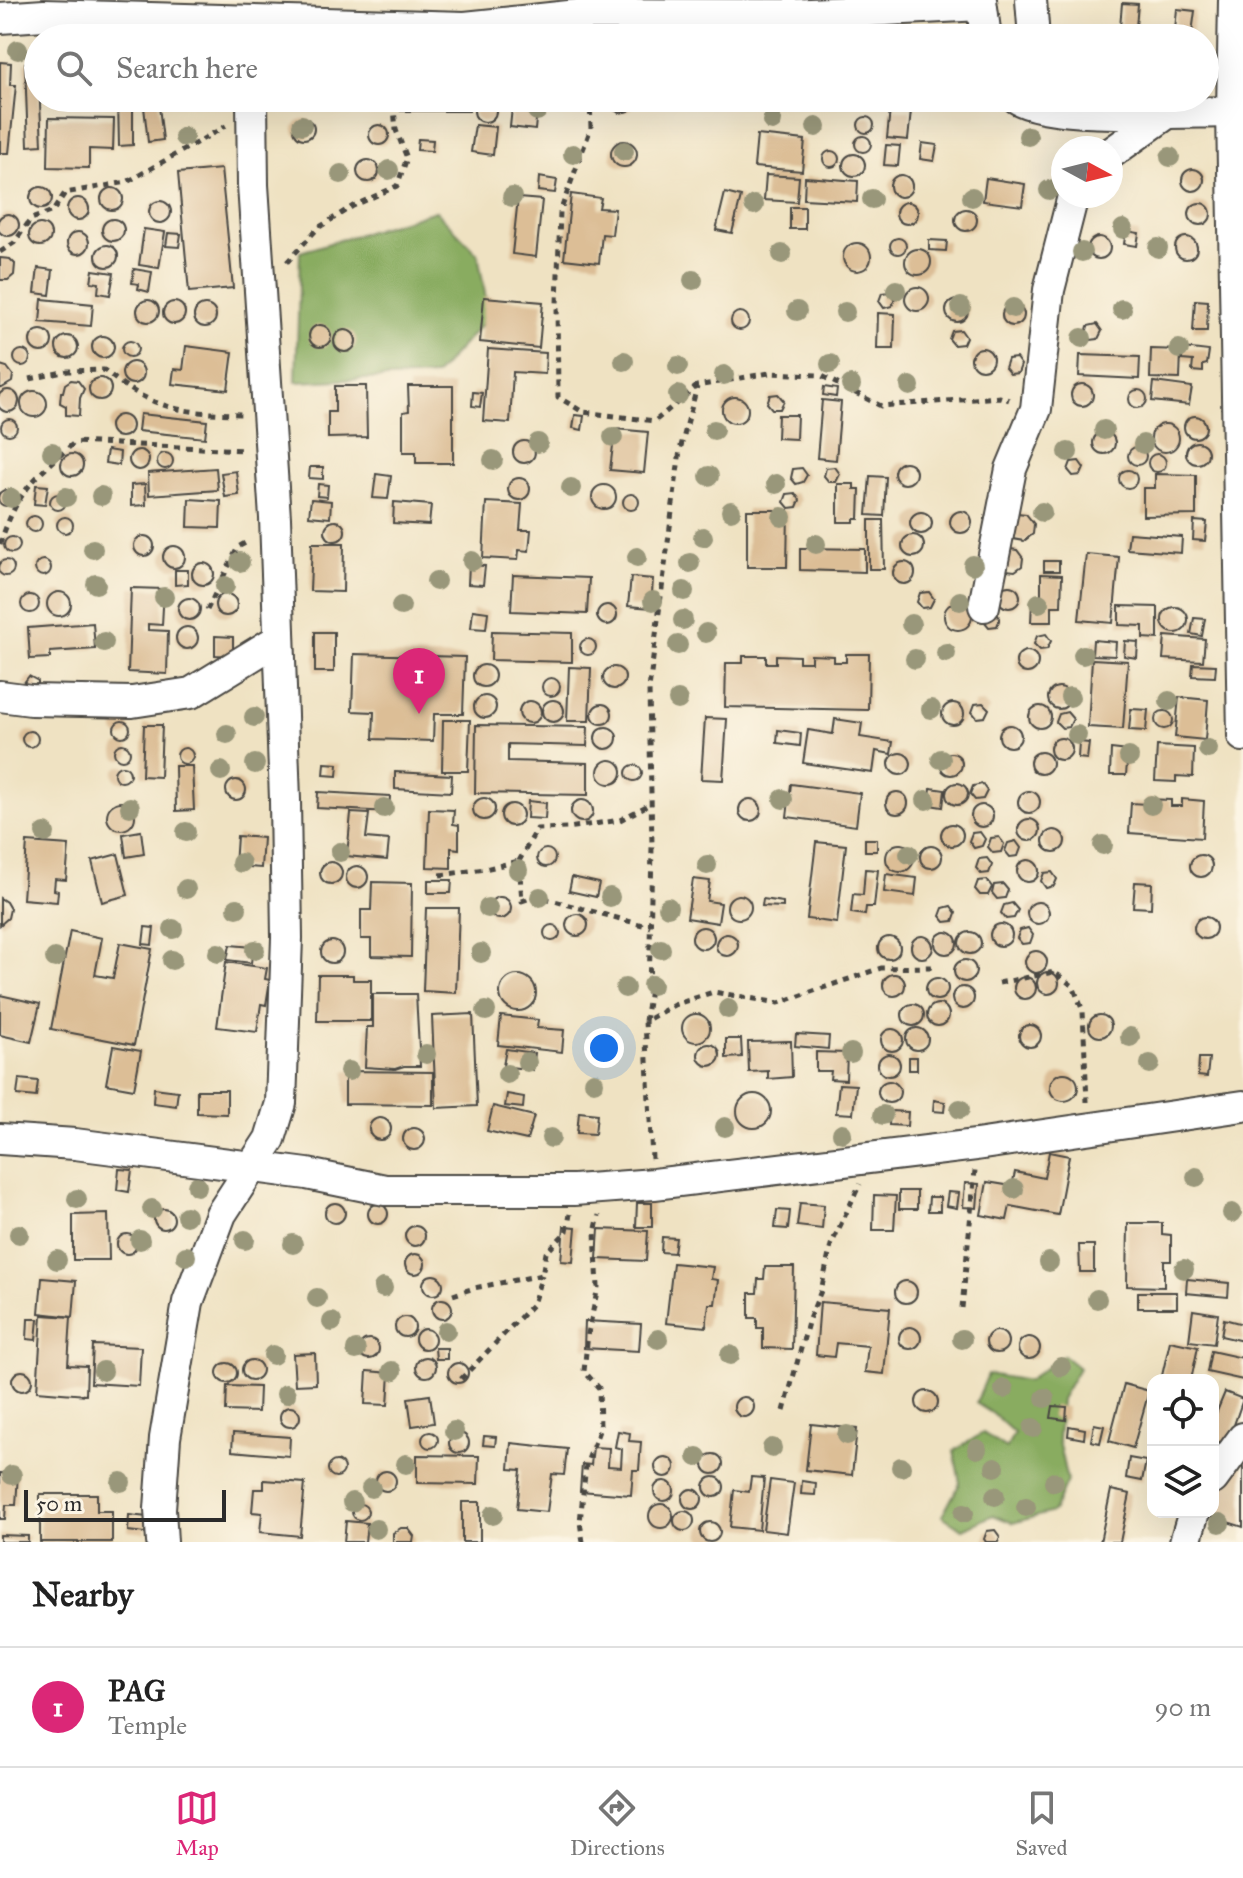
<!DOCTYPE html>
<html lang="en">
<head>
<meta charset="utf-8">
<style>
  body { margin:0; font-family:"IM FELL Great Primer",serif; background:#f2f2f2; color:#222 }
  .controls { position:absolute; right:24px; bottom:24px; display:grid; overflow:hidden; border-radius:16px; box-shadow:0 8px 32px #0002 }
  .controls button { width:72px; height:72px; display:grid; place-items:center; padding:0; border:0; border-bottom:2px solid #e0e0e0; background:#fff; color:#222; font:40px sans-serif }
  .compass { position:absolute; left:1051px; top:136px; width:72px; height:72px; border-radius:50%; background:#fff; box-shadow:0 8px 32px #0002; rotate:97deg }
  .scale { position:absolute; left:24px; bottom:20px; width:202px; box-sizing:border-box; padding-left:8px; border:4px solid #2b2b2b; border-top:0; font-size:22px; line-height:28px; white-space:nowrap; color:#2b2b2b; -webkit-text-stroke:6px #fcf5e5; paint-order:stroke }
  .you { position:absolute; left:604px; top:1048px; width:28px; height:28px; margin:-20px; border:6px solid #fff; border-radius:50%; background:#1a73e8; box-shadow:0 0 0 12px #1a73e833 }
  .badge { display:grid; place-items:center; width:52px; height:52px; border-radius:50%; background:#db2777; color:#fff; font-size:26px; font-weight:700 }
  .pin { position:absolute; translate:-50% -66px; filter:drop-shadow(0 2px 4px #0008) }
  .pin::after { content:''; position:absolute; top:42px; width:28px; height:24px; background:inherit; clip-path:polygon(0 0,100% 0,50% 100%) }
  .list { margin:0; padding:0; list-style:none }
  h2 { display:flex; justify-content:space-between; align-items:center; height:104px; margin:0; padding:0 32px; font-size:34px }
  h2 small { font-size:26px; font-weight:400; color:#767676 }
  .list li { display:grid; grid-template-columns:52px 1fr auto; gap:24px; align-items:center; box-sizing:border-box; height:120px; padding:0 32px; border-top:2px solid #e0e0e0 }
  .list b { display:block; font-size:30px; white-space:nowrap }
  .list p { margin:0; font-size:26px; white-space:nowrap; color:#767676 }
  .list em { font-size:26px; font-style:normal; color:#767676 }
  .icon { flex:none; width:44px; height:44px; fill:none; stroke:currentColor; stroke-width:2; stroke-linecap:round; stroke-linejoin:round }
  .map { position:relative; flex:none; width:1243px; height:1542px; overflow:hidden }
  .search { position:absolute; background:#fff; box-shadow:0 8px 32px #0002; left:24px; right:24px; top:24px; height:88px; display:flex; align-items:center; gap:20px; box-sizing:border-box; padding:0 28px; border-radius:44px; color:#767676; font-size:30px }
  .sheet { height:224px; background:#fff }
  nav { display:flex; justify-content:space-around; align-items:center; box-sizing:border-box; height:112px; border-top:2px solid #e0e0e0; background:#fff; font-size:22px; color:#767676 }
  nav a { display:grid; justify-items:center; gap:4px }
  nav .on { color:#db2777 }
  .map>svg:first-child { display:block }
  .forest { fill:#89ac60; stroke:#5a6c46; stroke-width:2 }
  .building { fill:#dcbe96 }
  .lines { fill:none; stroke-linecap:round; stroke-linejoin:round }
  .minor-casing { stroke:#484642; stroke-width:34 }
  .path { stroke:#484642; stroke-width:5; stroke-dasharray:6 6; stroke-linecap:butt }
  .minor { stroke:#fff; stroke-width:30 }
  .tree { fill:#99977a }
</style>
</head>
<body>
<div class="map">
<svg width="1243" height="1542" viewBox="0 0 1243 1542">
  <rect width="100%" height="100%" fill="#fcf5e5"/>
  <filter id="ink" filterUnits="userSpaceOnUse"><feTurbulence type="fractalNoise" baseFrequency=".0125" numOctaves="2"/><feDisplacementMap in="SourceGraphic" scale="16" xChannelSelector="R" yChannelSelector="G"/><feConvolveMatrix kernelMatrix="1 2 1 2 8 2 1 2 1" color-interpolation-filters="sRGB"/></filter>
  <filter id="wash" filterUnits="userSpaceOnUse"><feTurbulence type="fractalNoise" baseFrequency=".006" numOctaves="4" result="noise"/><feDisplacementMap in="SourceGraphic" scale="32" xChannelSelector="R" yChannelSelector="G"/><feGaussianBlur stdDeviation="1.8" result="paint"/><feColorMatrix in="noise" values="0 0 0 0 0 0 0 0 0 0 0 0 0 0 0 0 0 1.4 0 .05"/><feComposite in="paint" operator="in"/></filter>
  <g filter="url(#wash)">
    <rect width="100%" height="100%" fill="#efe2c2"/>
    <g class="forest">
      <path d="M436,211l42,43 11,62 -54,60 -139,6 4,-130z"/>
      <path d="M1063,1355l16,13 -18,31 -3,41 9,41 -14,31 -40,11 -20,-8 -30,14 -21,-13 18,-33 -6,-32 29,-18 23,15 8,-15 -21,-19 -17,-11 12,-29 40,7z"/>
    </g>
    <g id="blocks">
      <g class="building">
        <path d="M1122,3l16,1 -3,34 -9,-1v-9h-6z"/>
        <path d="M1177,9l18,2 -3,22 -17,-3z"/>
        <path d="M0,62l11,1 -1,22h6l-7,68h-9z"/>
        <path d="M38,62l4,83 -14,1 -3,-83z"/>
        <path d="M118,98h15v47l-14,1z"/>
        <path d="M143,98h15l5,42 -15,2z"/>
        <path d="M400,98h69v13h-68z"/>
        <path d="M513,98h25l-3,32 -25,-3z"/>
        <path d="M609,98h26v6l-6,7 -9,2 -8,-4z"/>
        <circle cx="485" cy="111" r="11"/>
        <path d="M890,109l21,2 -3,29 -21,-2z"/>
        <circle cx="866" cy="125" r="8"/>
        <path d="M49,118l65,1 -1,31 -24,-1v19l-41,-1z"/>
        <circle cx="304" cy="129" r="10"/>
        <circle cx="379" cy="135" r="10"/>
        <path d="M475,125l21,2 -3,28 -22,-3z"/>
        <path d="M757,135l48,5 -3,31 -48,-4z"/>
        <circle cx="863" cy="144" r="8"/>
        <path d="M418,139l15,1 -1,11 -15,-1z"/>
        <circle cx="624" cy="154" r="13"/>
        <path d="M922,143l15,2 -3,16 -14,-2z"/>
        <path d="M886,145l14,1 -2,20 -14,-1z"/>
        <circle cx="831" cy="159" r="8"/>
        <circle cx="854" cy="165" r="11"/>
        <circle cx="368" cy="171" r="11"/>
        <circle cx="1193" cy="180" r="11"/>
        <path d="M221,169l12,119 -44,4 -11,-119z"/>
        <circle cx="901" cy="186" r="11"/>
        <path d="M766,175l33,2 -2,25 -33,-2z"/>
        <path d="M539,177l18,3 -2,13 -17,-2z"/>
        <path d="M805,177l53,4 -1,21 -53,-3z"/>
        <path d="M986,178l39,6 -3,22 -39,-5z"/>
        <circle cx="41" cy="198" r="11"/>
        <circle cx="112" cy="199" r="11"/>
        <path d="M725,193l16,4 -9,36 -16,-3z"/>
        <path d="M571,194l30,4 -2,10 16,1 -3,26 -10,-1 -3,29 -35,-4z"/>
        <circle cx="78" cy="209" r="11"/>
        <path d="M518,198l24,2 -6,57 -24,-3z"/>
        <circle cx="160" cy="212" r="11"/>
        <circle cx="907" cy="213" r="11"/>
        <circle cx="1200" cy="214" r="11"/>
        <rect x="790" y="207" width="15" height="22"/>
        <circle cx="966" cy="220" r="11"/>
        <circle cx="8" cy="225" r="11"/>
        <circle cx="113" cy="230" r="11"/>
        <circle cx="40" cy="235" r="11"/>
        <path d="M144,229l21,3 -6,36 -20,-3z"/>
        <path d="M1126,231l13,2 -2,13 -13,-2z"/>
        <circle cx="78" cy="243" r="11"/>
        <path d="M168,233l13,1 -2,13 -13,-1z"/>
        <circle cx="1186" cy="248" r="11"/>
        <circle cx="1099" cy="248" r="11"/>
        <circle cx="898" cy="246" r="8"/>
        <path d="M929,240l18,1 -1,10 -17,-1z"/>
        <circle cx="857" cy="257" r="14"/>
        <circle cx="107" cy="256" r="11"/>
        <circle cx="918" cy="262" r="13"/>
        <path d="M0,258l10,1 5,5 -1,11 -6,5h-8z"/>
        <path d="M38,268l15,2 -3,25 -15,-2z"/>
        <path d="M134,269l18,3 -3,20 -11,-3 1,-5 -7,-1z"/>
        <path d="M93,270l21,3 -4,22 -12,-2 1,-10 -8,-1z"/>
        <circle cx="917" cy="299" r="12"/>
        <path d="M890,292l5,7 -3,7 -8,2 -5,-7 3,-8z"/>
        <path d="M484,297l59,5 -4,46 -59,-6z"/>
        <path d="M42,299l51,5 -2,22 -51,-4z"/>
        <circle cx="148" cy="311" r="11"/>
        <path d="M1195,300l13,1 -1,30h-14z"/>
        <circle cx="957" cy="311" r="11"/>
        <circle cx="174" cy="313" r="11"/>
        <circle cx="1013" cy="315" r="11"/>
        <circle cx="205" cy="316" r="11"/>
        <circle cx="740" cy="321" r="9"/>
        <path d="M878,313l17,1 -1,35h-17z"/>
        <path d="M1097,324l5,7 -4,8 -7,1 -5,-6 2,-8z"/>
        <circle cx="320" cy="336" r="11"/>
        <circle cx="41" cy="341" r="11"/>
        <circle cx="345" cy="341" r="11"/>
        <path d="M961,330l5,7 -3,7 -9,1 -5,-6 3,-8z"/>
        <circle cx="67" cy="347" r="11"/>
        <circle cx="103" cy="347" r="11"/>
        <circle cx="130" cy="349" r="8"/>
        <path d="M186,346l47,6 -5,38 -56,-6 2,-15 9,1z"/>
        <path d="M1183,348l26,3 -2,13 -4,1v7l-11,-1 1,-10 -11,-1z"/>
        <circle cx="982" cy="359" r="11"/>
        <path d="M488,349l58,4 -1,21 -32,-2 -3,51 -27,-2z"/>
        <path d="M1151,349l30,1 -1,29 -30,-1z"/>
        <circle cx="22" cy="358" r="8"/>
        <path d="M1080,355l60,2 -1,22 -60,-3z"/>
        <path d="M1016,358l5,7 -3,8 -8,1 -5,-6 3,-9z"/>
        <circle cx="133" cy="373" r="11"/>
        <path d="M0,365l7,2 6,8 -1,7 -10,6h-2z"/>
        <circle cx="100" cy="389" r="11"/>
        <path d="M71,380l7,1 6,8 -4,9 -1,18 -13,-1v-9l-6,-3 1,-11h2l2,-8z"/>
        <path d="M1154,382l38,5 -3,18 -37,-4z"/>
        <circle cx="1082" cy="395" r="11"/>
        <path d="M335,386h31l1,51 -39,1v-26h7z"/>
        <path d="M408,386h45v77h-37v-11h-13v-40l6,-1z"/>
        <path d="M824,387l13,2 -1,8 -13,-2z"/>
        <circle cx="1138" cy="399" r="9"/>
        <circle cx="8" cy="401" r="11"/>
        <circle cx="34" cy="404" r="13"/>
        <path d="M473,392l9,1 -2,14 -8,-1z"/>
        <path d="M778,394l6,7 -4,8h-8l-5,-6 3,-8z"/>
        <circle cx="735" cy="410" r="13"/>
        <path d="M822,400l19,2 -5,58 -19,-2z"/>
        <path d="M140,414l67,7 -2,17 -67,-7z"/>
        <circle cx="121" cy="426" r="11"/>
        <path d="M575,415l9,1 -2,14 -9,-2z"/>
        <path d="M778,415h19l-1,24 -19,-1z"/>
        <circle cx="1195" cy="427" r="11"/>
        <circle cx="9" cy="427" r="8"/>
        <circle cx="1165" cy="438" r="14"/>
        <path d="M615,429l33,3 -4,41 -34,-3z"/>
        <circle cx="1104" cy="443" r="11"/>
        <circle cx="524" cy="452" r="11"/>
        <circle cx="1197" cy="453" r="11"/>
        <circle cx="1137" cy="456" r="9"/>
        <circle cx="139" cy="460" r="10"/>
        <path d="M107,450l13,2 -1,13 -14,-2z"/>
        <circle cx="165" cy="461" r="8"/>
        <circle cx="72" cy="465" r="11"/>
        <circle cx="1157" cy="463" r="9"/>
        <path d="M1079,461l5,7 -3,7 -8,1 -5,-6 3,-8z"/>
        <circle cx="905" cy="473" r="11"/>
        <path d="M310,467h13v12l-14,-1z"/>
        <path d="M835,467l5,7 -4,8h-7l-5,-6 2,-8z"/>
        <path d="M216,468l2,22 -69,5 -1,-22z"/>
        <path d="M802,468l5,7 -4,7 -7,2 -5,-6 2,-9z"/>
        <circle cx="1128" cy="479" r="9"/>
        <path d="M236,471l3,24 -14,2 -4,-24z"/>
        <path d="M376,474l15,2 -3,23 -15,-1z"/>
        <path d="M1155,474l41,1v40l-53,1v-28h12z"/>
        <path d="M870,476l16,1 -2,39 -17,-1z"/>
        <circle cx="519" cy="489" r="11"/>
        <path d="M145,484l1,21 -15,1v-21z"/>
        <path d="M318,484l10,1 -1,12 -10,-1z"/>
        <path d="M838,484h16v5h6l-1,30h-5v3h-16z"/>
        <path d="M36,485l12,1 -3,19 -11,-1z"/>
        <circle cx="604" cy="497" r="12"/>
        <circle cx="6" cy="498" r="8"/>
        <path d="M795,493l5,7 -3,7 -8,1 -5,-6 3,-8z"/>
        <circle cx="631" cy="502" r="8"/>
        <circle cx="58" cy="502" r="8"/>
        <path d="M189,499l32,2 -1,27 -32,-1z"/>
        <path d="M311,499l20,2 -1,17 -21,-2z"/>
        <path d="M394,502l37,3 -2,20 -36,-2z"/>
        <path d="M486,502l36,2 -2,26h11l-2,21 -10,-1 -1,10 -35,-2z"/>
        <path d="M747,510h41l-1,57h-40z"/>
        <circle cx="961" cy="522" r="11"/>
        <circle cx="921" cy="523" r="11"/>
        <path d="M1017,513l9,1 8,10 -1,10 -9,7 -11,-2 -7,-8z"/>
        <circle cx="34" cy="524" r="8"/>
        <circle cx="65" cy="525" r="8"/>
        <path d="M869,520h14l1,49h-15z"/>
        <path d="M1194,521l13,1 -2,19 -12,-1z"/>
        <circle cx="335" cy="531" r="10"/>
        <path d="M1129,533l53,4 -1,16 -54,-4z"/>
        <circle cx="913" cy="546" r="11"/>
        <circle cx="144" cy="546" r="10"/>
        <circle cx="12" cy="545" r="8"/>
        <path d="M312,543h32l-1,49 -33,-1z"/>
        <circle cx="174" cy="557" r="11"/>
        <path d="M800,548l65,1v23l-65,-2z"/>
        <path d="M1010,549l7,1 6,8 -1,8 -7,5 -9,-1z"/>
        <path d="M1086,554l33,3 -6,66 -34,-3z"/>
        <circle cx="43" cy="568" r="8"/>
        <circle cx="6" cy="568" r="8"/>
        <rect x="1044" y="561" width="15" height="10"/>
        <circle cx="904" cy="573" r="11"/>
        <circle cx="203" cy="574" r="11"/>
        <path d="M469,565l16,1 -2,19 -15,-1z"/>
        <path d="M175,570h13v14l-13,1z"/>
        <path d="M1041,574l21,1 -1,31h-9v16h-21l1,-21h9z"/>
        <path d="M513,575l76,3 -2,36 -76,-3z"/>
        <path d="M631,577l22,2 -2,29 -23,-2z"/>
        <circle cx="1009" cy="597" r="11"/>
        <path d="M131,588l33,1 -2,36 -14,-1v6l20,1 -1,43 -39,-2z"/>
        <path d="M929,592l5,7 -4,8 -8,1 -5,-6 3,-9z"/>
        <circle cx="59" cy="604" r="12"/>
        <circle cx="226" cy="605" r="11"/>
        <circle cx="30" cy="604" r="9"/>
        <circle cx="189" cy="609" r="11"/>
        <circle cx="958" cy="616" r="14"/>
        <circle cx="607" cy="615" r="10"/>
        <path d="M1119,606l39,1v32l-15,-1v-12l-24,-1z"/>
        <circle cx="1175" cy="620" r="13"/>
        <path d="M473,610l15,2 -2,17 -15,-1z"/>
        <path d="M995,611l5,7 -3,8 -8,1 -5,-6 2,-8z"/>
        <path d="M676,615h12l-1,9h-11z"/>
        <path d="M1194,618l11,1 -3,17 -11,-2z"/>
        <path d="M93,623l2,26 -45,3v6l-20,1 -2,-31z"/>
        <circle cx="187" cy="638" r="11"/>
        <path d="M492,631l80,2v29l-81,-2z"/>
        <rect x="315" y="632" width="19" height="40"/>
        <path d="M1046,634l5,7 -4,8 -7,1 -6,-6 3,-8z"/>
        <path d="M215,636l18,1v19l-18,-1z"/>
        <path d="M1165,636l40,3 -2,22 -40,-2z"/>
        <circle cx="588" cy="647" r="8"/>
        <path d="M1093,640l23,2 -1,14 -23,-1z"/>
        <path d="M1125,641l13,1 -1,16 -13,-2z"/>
        <circle cx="1027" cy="662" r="11"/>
        <path d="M354,654l111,3 -2,57h-29l-1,27 -60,-2 1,-27 -22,-1z"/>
        <path d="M846,654h23l-1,56 -143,-3 1,-44h17v-7h23v7h10v-8l23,1v6h12v-7l23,1v6h12z"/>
        <path d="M1092,659l36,2 -5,68 -35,-2z"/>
        <path d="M1193,664l23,1 -1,12 -23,-1z"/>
        <circle cx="484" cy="676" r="11"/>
        <circle cx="614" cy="678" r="11"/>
        <path d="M569,667l22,1 -2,53h-22z"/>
        <path d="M29,676l9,5v8l-15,-5z"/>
        <circle cx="551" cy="687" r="9"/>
        <circle cx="1059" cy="698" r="11"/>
        <circle cx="485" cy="707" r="11"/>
        <path d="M1179,697l29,3 -3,40 -30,-3z"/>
        <circle cx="553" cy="711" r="11"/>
        <circle cx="530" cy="712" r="11"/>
        <path d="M983,703l6,6 -4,8 -8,1 -5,-6 3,-8z"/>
        <circle cx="953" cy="714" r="11"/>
        <circle cx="602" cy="714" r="10"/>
        <circle cx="1040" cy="717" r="11"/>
        <path d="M1131,709l17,1 -2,21 -17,-1z"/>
        <circle cx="1164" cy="720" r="9"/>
        <path d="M1067,712l6,7 -4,8 -7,1 -6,-6 3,-8z"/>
        <path d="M705,718l22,1 -4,61 -22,-1z"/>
        <path d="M835,719l27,4 -2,14 33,5 -2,12 -15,-3 -3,22 -70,-10 5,-33 25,4z"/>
        <path d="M443,720h27l-2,51h-26z"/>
        <circle cx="122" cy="729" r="8"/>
        <path d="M144,725h18l-2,52 -18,-1z"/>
        <path d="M476,725l112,2 -1,19 -79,-2v17l80,2v32l-113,-2z"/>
        <circle cx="1010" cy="736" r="11"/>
        <circle cx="606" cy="738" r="11"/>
        <path d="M778,730l23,3 -1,13 -23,-3z"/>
        <circle cx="30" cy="739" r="8"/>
        <circle cx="1061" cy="749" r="11"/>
        <path d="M1079,742l10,1 -2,16 -9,-1z"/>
        <circle cx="122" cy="752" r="8"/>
        <path d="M1157,746l37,2 -1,29 -17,-1v6l-21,-1z"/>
        <circle cx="185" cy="756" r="8"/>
        <path d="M1111,749l17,2 -2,24h-16z"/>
        <circle cx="1041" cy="763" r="11"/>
        <circle cx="900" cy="764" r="11"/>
        <circle cx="951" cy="764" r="11"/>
        <circle cx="610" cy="772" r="12"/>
        <path d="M325,763l13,1 -1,12 -13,-1z"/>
        <circle cx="634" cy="773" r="8"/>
        <circle cx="122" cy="774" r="8"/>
        <path d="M175,766h17l2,44 -18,1z"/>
        <path d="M395,772l57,3 -1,17 -56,-3z"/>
        <circle cx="236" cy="790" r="10"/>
        <circle cx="957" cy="794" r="11"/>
        <path d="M791,784l69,9 -4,33 -69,-9z"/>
        <path d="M982,784l5,7 -4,8 -8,1 -5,-6 3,-8z"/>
        <path d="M931,788l14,2 -2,17 -14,-2z"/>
        <circle cx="1029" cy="802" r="11"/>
        <path d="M318,792l72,4 -1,16 -72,-4z"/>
        <circle cx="897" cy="803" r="11"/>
        <circle cx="484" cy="809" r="11"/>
        <path d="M1146,799l25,1v6h11v-7l22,2 -2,37 -73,-5 2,-30 15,1z"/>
        <circle cx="750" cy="810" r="11"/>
        <circle cx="582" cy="811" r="11"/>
        <path d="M528,801l18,2 -1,16 -18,-1z"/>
        <circle cx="121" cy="816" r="14"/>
        <circle cx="512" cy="815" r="11"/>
        <circle cx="982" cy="816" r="11"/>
        <path d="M429,809l25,1 -1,14 6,1v24l-8,-1v20l-24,-1z"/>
        <path d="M351,813l18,1 -3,24 23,2 -2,20 -40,-4z"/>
        <circle cx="1029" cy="830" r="11"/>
        <circle cx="952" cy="835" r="11"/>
        <circle cx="1054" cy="841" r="11"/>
        <path d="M141,831l3,23 -18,3 -3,-23z"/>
        <path d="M980,832l5,7 -3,7 -8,2 -5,-7 3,-8z"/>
        <path d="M237,836l26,2 -2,30 -26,-2z"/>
        <path d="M999,837l5,7 -3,8 -8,1 -5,-6 3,-9z"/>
        <rect x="865" y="839" width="12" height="12"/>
        <path d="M1016,841l5,7 -3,8 -8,1 -5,-6 3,-8z"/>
        <path d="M27,842l42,3 -3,35 -11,-1 -1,11 4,1 -1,11 -34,-3z"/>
        <path d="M816,842l30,3 -9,78 -30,-4z"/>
        <circle cx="900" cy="858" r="14"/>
        <circle cx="931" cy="857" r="11"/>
        <circle cx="546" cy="858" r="9"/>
        <path d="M118,854l10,41 -26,7 -10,-41z"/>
        <circle cx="1201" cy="866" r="11"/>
        <path d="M987,858l5,7 -3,8 -8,1 -5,-6 3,-9z"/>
        <circle cx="1028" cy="871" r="11"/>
        <circle cx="331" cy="873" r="11"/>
        <circle cx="357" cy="877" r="11"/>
        <path d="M865,869l13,1 -4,37h-8l-1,8 -14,-2 2,-19 10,1z"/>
        <path d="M1052,872l5,7 -3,7 -8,2 -5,-7 3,-8z"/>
        <path d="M886,874l31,4 -2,18 -31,-4z"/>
        <path d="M572,877l27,6 -3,14 -27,-6z"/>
        <path d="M693,879l17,2 -3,20 14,2 -3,20 -31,-5z"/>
        <path d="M428,880h24l-1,13h-23z"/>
        <path d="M987,880l5,7 -4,8h-8l-5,-6 3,-8z"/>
        <path d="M372,882l40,1 -1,74 -40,-1v-17h-10v-29h10z"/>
        <path d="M1135,882l17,1 -1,25 -18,-1z"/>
        <path d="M1003,884l5,6 -3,8 -8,1 -5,-6 2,-8z"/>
        <circle cx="739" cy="907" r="12"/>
        <circle cx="500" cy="908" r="11"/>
        <path d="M0,898l6,4 4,7 -2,9 -8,7z"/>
        <path d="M763,899l20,3v5l-21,-1z"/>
        <circle cx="1038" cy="913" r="11"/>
        <path d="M1012,903l6,7 -4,8 -8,1 -5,-6 3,-8z"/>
        <path d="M951,906l5,7 -3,8 -8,1 -5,-6 3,-8z"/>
        <path d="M426,908h33l-3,85 -33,-2z"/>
        <circle cx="577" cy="925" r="11"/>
        <circle cx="1205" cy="928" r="11"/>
        <circle cx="1001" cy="935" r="11"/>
        <circle cx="552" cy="933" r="8"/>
        <path d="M145,927l9,1 -2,17 -9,-1z"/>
        <circle cx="703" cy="938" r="11"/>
        <path d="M1028,928l5,7 -3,8 -8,1 -5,-6 3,-8z"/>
        <path d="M70,931l32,7 -7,37 18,3 7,-35 32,6 -18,96 -83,-16z"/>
        <circle cx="970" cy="943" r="11"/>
        <circle cx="946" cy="943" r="11"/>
        <circle cx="727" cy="945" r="11"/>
        <circle cx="922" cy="947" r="11"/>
        <circle cx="889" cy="948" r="11"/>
        <circle cx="332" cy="952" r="11"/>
        <path d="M230,945l23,2 -2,16 -24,-3z"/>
        <circle cx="1036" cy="962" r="11"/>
        <circle cx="965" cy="971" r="11"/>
        <path d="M226,962l41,6 -2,11 5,1 -4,25 -5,-1 -4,28 -40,-5z"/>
        <circle cx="1048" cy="983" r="11"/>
        <circle cx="894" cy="985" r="11"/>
        <circle cx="518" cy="993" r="18"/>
        <path d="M318,975h35v5h18v41h-54z"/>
        <circle cx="1025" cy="988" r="11"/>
        <circle cx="937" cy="989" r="11"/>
        <circle cx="963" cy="998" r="11"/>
        <path d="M373,994h43l4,72h-16l-9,3 -30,-2 2,-40h6z"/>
        <path d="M0,995l40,9 -9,38 -31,-7z"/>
        <circle cx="913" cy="1015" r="11"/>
        <circle cx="938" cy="1015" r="11"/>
        <circle cx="696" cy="1028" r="14"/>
        <path d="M473,1014l4,92 -41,2 -4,-92z"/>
        <circle cx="1100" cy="1026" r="11"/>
        <path d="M501,1016l37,4 -1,8 27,2 -2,22 -64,-7z"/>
        <circle cx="1030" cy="1036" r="11"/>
        <circle cx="917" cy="1039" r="11"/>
        <circle cx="892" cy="1040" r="11"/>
        <path d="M796,1034l33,2 -1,13 -33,-3z"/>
        <path d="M726,1039h15l1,18 -16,1z"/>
        <path d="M791,1041l1,36 -24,2v-8l-19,1 -1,-30z"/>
        <circle cx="709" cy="1055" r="11"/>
        <path d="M113,1046l28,5 -7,38 -28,-5z"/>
        <path d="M506,1049l29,4 -2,17 -30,-4z"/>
        <path d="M816,1052l31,1 -1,27 -16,-1 1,-8h-15z"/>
        <circle cx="889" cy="1065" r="11"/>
        <rect x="909" y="1057" width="8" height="13"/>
        <path d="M1199,1058h10l-2,19 -9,-1z"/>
        <path d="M345,1071l88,1v33l-88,-1z"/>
        <circle cx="1064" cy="1087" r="14"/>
        <path d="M19,1079l19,2 -2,16 -19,-2z"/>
        <circle cx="889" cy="1092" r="11"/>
        <path d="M839,1084l17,1 -3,29 -17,-1z"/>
        <path d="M154,1088l24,3 -2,15 -23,-3z"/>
        <path d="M197,1090h30v24l-30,-1z"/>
        <path d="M507,1094l17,3 -1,11 -18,-2z"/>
        <circle cx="754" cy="1111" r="17"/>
        <path d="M934,1100l11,2 -1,10 -11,-1z"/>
        <path d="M493,1106l41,10 -7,24 -40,-9z"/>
        <path d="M890,1111l18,1 -1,14 -18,-1z"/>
        <path d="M579,1112l18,2 -2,20 -18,-1z"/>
        <circle cx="380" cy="1129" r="11"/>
        <circle cx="414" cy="1139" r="11"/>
        <path d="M1049,1152l20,4 -11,59 -48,-9 -3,14 -26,-5 6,-33 25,4 3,-14 29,6z"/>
        <path d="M119,1169l13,1 -3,22 -12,-2z"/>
        <path d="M965,1183l14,1 -2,24 -14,-1z"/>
        <rect x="899" y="1191" width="18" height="18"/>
        <path d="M948,1192l11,1 -2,15 -11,-2z"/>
        <path d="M874,1195l22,1 -2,34h-21z"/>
        <path d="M929,1197h11v14h-12z"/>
        <circle cx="335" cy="1213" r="10"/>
        <path d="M637,1203h15v24h-16z"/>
        <path d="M800,1203l24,2 -2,24 -25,-3z"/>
        <circle cx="378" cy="1214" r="10"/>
        <circle cx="164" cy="1219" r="10"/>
        <path d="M777,1210l13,1 -2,18 -13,-1z"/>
        <path d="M108,1214l1,46h-36v-45z"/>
        <path d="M1128,1223h34v11l9,1v26h-7v26l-37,-1z"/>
        <circle cx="415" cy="1236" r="10"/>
        <path d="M564,1226l12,1 -3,35 -12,-1z"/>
        <path d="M599,1229l49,2 -2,30 -49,-2z"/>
        <circle cx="127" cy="1244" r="10"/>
        <path d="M662,1237l14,1 -2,15 -13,-1z"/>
        <path d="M1079,1245h15v27h-14z"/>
        <circle cx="415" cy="1264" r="10"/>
        <path d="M673,1263l40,4 -2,12 7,1 -3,24h-6l-3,23 -40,-4z"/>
        <path d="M765,1267h29l-2,82 -29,-1v-20h-6v-10h-8v-25h8l1,-14h6z"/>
        <circle cx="433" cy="1285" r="10"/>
        <path d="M42,1278l34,3 -3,36 -34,-4z"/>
        <path d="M1187,1279l42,4 -1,14 -42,-4z"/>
        <circle cx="906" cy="1292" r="11"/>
        <rect x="1138" y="1292" width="39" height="16"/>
        <circle cx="442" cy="1309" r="10"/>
        <path d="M820,1302l70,6 -6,66 -19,-2 3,-26 -32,-3 -2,14 -18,-2z"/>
        <path d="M1193,1310l25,4 -4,30 -25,-3z"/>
        <path d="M42,1315l29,2 -3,48 19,1 -1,29 -49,-4z"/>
        <circle cx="405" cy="1327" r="10"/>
        <path d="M28,1319h10l-2,21 -9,-1z"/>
        <path d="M1224,1319l19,5v17l-22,-5z"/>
        <path d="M585,1321l56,3 -2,27 -55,-3z"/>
        <circle cx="910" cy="1338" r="11"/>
        <circle cx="425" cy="1339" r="10"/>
        <circle cx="997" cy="1342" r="11"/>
        <circle cx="1029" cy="1348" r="11"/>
        <circle cx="369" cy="1349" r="10"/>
        <path d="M1170,1341l28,6 -7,33h-30z"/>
        <path d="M93,1345l48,2 -2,39 -48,-3z"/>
        <path d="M435,1348h12v11h-11z"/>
        <path d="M1211,1351l32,7v22l-36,-8z"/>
        <path d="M315,1353l1,31 -21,1 -2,-31z"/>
        <circle cx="426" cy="1367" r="10"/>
        <circle cx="252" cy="1370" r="10"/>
        <circle cx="458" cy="1373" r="10"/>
        <circle cx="227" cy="1373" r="10"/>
        <circle cx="22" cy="1381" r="10"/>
        <path d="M367,1371l23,2 -2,32 -23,-1z"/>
        <path d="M1124,1384l25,7 -16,57 -24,-7z"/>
        <path d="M227,1386l32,1 -1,25 -32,-1z"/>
        <circle cx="927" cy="1402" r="11"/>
        <path d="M1225,1392l18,7 -16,46 -14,-5v-19z"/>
        <path d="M430,1395l4,28 -22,3 -4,-28z"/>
        <circle cx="744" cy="1407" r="10"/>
        <path d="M1053,1406l14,1 -1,13 -15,-2z"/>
        <circle cx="290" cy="1417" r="10"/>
        <path d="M811,1424l46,5 -5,46 -46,-5z"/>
        <path d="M1094,1424l10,2 -4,17 -9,-2z"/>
        <path d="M1069,1426l16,3 -1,10 -16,-3z"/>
        <path d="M618,1431l12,2 -1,8 12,1 -2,28h-6l-2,25 -51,-4 2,-27 9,1 2,-18 16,1 -1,18 13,1 1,-18 -7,-2z"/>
        <circle cx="430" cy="1440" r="8"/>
        <circle cx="459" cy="1443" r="10"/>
        <path d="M233,1433l57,4 -1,19 -57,-5z"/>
        <path d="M484,1436l12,1 -1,9 -12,-1z"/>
        <path d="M511,1443l56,6 -3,26 -12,-1 -5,38 -30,-3 4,-39 -12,-1z"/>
        <circle cx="713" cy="1464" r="10"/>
        <path d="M417,1455l62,1 -1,28 -61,-1z"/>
        <circle cx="665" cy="1467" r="10"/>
        <path d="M1129,1458l17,3 -4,20 -16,-3z"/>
        <circle cx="336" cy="1469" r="8"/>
        <path d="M1227,1462l16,5v60l-34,-11 4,-4v-7z"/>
        <circle cx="386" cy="1481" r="10"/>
        <path d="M0,1473l18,1 -2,31h-10l-1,14h-5z"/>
        <path d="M751,1477l13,1 -5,52 -29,-3 4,-37 15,2z"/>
        <circle cx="714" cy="1487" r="10"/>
        <path d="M264,1480l41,3 -5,53 -40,-4 2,-19 -10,-1 2,-23h10z"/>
        <path d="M770,1480l24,3 -7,50 -24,-3z"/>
        <path d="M802,1481l14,2 -1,12 -14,-1z"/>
        <circle cx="664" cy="1491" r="10"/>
        <circle cx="692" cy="1499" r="10"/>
        <path d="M1111,1490l19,4 -10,48h-20z"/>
        <path d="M40,1494h57v17h15v31h-72z"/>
        <rect x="462" y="1502" width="18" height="40"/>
        <circle cx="661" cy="1516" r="12"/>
        <circle cx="360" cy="1512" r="8"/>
        <circle cx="684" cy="1521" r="10"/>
        <path d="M129,1515l18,2 -2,16 -17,-2z"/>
        <path d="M346,1521l21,2 -2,19h-21z"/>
        <circle cx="710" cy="1532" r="10"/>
        <path d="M401,1528h7l6,8 -1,6h-20v-9z"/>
        <path d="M995,1530l5,7 -2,5h-12l-2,-3 3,-8z"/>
        <path d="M0,1535l28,1v6h-28z"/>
      </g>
    </g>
  </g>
  <g filter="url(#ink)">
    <use href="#blocks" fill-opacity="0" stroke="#484642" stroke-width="2"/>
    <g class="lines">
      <g class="minor-casing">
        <g id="minor">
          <path d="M981,0l5,38"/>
          <path d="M1031,0l3,38"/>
          <path d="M1234,0l-2,112 11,624"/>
          <path d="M0,18l44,-3 421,12 123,-13 203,1 190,-10"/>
          <path d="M1017,98c33,22 169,14 215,14l11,-7"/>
          <path d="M1111,153l58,-41"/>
          <path d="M984,606l27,-137 25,-60 13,-119 24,-94"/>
          <path d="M0,696l31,4 101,2 59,-9 88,-54"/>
          <path d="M0,1139l75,5 232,30 78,16h189l80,-6 322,-39 267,-39"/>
          <path d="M1213,1479l30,-41"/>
          <path d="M162,1542l-2,-33 5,-71 23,-136 33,-88 49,-75 11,-36 6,-165 -2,-138 -10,-282 -22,-333 -1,-87"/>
          <path d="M1185,1542l9,-30"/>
        </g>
      </g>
      <g class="path">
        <path d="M590,98l1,30 -31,84 -3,92 1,93 25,15 72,9 42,-35 72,-13 51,2 61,31 119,-9 9,3"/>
        <path d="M0,252l14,-9 17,-24 22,-8 12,-18 62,-11 99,-56"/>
        <path d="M287,262l31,-34 35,-22 44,-20 10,-28 -11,-28 -3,-32"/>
        <path d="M30,379l38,-8 36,-1c47,39 77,43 137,44"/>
        <path d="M0,544c18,-55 34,-65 75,-102l168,8"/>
        <path d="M207,610l31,-63 9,-5"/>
        <path d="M519,861l18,-32 31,-1 52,-8 32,-17"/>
        <path d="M440,875l45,-6 34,-8 3,40 14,-5 114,31"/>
        <path d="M999,983l55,-11 19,14 10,25 4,91"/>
        <path d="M645,1021l4,-25 3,-150 -3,-157 31,-239 17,-63"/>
        <path d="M652,1159l-7,-138 29,-16 39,-13 66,11 102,-35 51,-1"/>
        <path d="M453,1295l21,-7 68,-13 4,-22 21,-22 3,-17"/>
        <path d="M962,1308l13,-138"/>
        <path d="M461,1379l72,-75 9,-29"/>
        <path d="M784,1411l25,-92 12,-28 10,-46 29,-61"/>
        <path d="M583,1542l-3,-20 6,-57 14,-37 -1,-40 -15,-17 4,-37 10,-47 -3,-54 4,-18"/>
      </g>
      <use href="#minor" class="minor"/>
    </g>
    <g class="tree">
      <circle cx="18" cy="50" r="10"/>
      <circle cx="537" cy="111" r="10"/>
      <circle cx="772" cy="121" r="10"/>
      <circle cx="302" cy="125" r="10"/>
      <circle cx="816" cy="127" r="10"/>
      <circle cx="1028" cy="136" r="10"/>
      <circle cx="184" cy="137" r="10"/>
      <circle cx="624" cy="151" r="10"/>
      <circle cx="573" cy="154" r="10"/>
      <circle cx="1170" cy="157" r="10"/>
      <circle cx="389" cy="170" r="10"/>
      <circle cx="341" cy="174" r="10"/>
      <circle cx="1049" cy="190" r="10"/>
      <circle cx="512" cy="197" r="10"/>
      <circle cx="972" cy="197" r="10"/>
      <circle cx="872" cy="199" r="10"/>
      <circle cx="754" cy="205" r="10"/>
      <circle cx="1123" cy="229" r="10"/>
      <circle cx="1158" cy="248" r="10"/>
      <circle cx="1082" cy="252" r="10"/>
      <circle cx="782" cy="254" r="10"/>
      <circle cx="693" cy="280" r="10"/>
      <circle cx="896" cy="290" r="10"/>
      <circle cx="961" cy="307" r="10"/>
      <circle cx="1013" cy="308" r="10"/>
      <circle cx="1122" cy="309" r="10"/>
      <circle cx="797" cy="311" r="10"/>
      <circle cx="845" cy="312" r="10"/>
      <circle cx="1082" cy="338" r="10"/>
      <circle cx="1179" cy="349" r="10"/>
      <circle cx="624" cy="361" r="10"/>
      <circle cx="830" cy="364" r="10"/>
      <circle cx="678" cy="366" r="10"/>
      <circle cx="724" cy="375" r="10"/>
      <circle cx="851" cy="385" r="10"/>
      <circle cx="910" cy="386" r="10"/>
      <circle cx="678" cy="395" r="10"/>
      <circle cx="714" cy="430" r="10"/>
      <circle cx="1104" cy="430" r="10"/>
      <circle cx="613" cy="437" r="10"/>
      <circle cx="538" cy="443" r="10"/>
      <circle cx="1143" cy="444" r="10"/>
      <circle cx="52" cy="452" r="10"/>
      <circle cx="1068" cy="452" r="10"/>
      <circle cx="493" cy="460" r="10"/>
      <circle cx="709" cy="476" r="10"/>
      <circle cx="776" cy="484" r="10"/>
      <circle cx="571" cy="488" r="10"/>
      <circle cx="101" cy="496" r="10"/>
      <circle cx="66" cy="497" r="10"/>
      <circle cx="11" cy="498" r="10"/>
      <circle cx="731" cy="511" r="10"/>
      <circle cx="1042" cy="512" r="10"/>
      <circle cx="782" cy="517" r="10"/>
      <circle cx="703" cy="537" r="10"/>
      <circle cx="816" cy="544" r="10"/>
      <circle cx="93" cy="549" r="10"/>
      <circle cx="637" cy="557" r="10"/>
      <circle cx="472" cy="561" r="10"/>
      <circle cx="240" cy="562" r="10"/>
      <circle cx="690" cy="563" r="10"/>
      <circle cx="973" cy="565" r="10"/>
      <circle cx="436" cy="581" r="10"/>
      <circle cx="96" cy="584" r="10"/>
      <circle cx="225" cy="586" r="10"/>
      <circle cx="684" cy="591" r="10"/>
      <circle cx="164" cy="597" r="10"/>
      <circle cx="653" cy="601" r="10"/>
      <circle cx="960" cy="601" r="10"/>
      <circle cx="1039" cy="603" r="10"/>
      <circle cx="401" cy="606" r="10"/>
      <circle cx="683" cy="620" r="10"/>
      <circle cx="911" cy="624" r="10"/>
      <circle cx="706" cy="633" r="10"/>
      <circle cx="104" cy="642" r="10"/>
      <circle cx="678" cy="645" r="10"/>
      <circle cx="946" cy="653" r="10"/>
      <circle cx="1083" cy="655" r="10"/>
      <circle cx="915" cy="659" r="10"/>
      <circle cx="1070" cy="697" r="10"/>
      <circle cx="678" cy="700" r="10"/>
      <circle cx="1169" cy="701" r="10"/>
      <circle cx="931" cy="709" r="10"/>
      <circle cx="254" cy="717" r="10"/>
      <circle cx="227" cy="734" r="10"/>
      <circle cx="1077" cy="735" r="10"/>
      <circle cx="1208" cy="749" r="10"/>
      <circle cx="1129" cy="757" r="10"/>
      <circle cx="941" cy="759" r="10"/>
      <circle cx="255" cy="764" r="10"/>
      <circle cx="221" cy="771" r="10"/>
      <circle cx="783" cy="799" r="10"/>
      <circle cx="926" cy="800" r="10"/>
      <circle cx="1151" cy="805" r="10"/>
      <circle cx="130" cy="807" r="10"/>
      <circle cx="384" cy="808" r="10"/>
      <circle cx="186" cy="832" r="10"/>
      <circle cx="45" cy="833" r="10"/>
      <circle cx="1103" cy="845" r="10"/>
      <circle cx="340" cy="852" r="10"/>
      <circle cx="909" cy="854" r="10"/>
      <circle cx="241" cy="863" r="10"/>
      <circle cx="707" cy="865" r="10"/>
      <circle cx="518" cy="870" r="10"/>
      <circle cx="186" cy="889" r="10"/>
      <circle cx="540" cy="897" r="10"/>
      <circle cx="610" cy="897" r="10"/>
      <circle cx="668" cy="907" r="10"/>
      <circle cx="237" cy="908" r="10"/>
      <circle cx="488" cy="908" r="10"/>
      <circle cx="173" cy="929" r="10"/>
      <circle cx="661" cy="949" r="10"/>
      <circle cx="255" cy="950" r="10"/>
      <circle cx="218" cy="953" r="10"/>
      <circle cx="481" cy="953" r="10"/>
      <circle cx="55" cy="958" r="10"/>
      <circle cx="172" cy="960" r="10"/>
      <circle cx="652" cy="985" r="10"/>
      <circle cx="625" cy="988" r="10"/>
      <circle cx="728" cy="1009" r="10"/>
      <circle cx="486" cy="1011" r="10"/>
      <circle cx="1130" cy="1037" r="10"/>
      <circle cx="851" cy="1053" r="10"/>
      <circle cx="426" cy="1054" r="10"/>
      <circle cx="527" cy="1062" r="10"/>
      <circle cx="1150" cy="1064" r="10"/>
      <circle cx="349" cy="1071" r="10"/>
      <circle cx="507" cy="1074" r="10"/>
      <circle cx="594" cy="1082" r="10"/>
      <circle cx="960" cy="1109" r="10"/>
      <circle cx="883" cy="1115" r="10"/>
      <circle cx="725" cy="1127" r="10"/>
      <circle cx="842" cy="1133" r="10"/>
      <circle cx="551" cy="1138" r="10"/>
      <circle cx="1196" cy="1177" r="10"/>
      <circle cx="197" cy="1186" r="10"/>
      <circle cx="1014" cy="1189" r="10"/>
      <circle cx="77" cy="1199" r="10"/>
      <circle cx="152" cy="1209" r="10"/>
      <circle cx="1232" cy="1213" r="10"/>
      <circle cx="186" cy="1216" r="10"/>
      <circle cx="19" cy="1234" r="10"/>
      <circle cx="140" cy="1240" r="10"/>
      <circle cx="245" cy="1240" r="10"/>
      <circle cx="293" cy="1244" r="10"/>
      <circle cx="186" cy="1256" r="10"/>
      <circle cx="57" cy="1260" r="10"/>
      <circle cx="1049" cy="1262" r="10"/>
      <circle cx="1184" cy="1269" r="10"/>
      <circle cx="383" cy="1288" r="10"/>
      <circle cx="317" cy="1298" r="10"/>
      <circle cx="1097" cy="1299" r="10"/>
      <circle cx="332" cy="1322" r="10"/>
      <circle cx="446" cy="1331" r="10"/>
      <circle cx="658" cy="1339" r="10"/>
      <circle cx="962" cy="1339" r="10"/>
      <circle cx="356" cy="1350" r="10"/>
      <circle cx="273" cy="1355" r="10"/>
      <circle cx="730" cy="1355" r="10"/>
      <circle cx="1061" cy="1367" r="10"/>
      <circle cx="103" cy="1371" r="10"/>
      <circle cx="392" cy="1371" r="10"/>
      <circle cx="1004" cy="1389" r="10"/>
      <circle cx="286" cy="1394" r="10"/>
      <circle cx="1045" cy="1398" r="10"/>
      <circle cx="1033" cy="1428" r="10"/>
      <circle cx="454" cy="1431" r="10"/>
      <circle cx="847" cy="1435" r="10"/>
      <circle cx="772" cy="1448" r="10"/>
      <circle cx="977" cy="1449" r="10"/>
      <circle cx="697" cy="1457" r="10"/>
      <circle cx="406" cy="1464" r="10"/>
      <circle cx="901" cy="1467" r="10"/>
      <circle cx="995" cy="1467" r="10"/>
      <circle cx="12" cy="1475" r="10"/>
      <circle cx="121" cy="1482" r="10"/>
      <circle cx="1054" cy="1482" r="10"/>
      <circle cx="371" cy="1488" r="10"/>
      <circle cx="995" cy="1496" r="10"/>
      <circle cx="352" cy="1502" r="10"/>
      <circle cx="1026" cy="1507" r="10"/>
      <circle cx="964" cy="1513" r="10"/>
      <circle cx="493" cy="1515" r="10"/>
      <circle cx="1220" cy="1523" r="10"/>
      <circle cx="376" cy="1529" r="10"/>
    </g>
  </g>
</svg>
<div class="controls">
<button><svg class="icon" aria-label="locate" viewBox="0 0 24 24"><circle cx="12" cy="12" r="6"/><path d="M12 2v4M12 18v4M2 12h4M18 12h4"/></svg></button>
<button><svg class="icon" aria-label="layers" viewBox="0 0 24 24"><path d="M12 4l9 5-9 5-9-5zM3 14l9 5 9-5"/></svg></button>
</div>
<svg class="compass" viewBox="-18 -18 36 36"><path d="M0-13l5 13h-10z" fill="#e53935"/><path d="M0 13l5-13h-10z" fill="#767676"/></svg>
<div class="scale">50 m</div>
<div class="you"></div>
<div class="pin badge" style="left:419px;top:714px">1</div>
<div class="search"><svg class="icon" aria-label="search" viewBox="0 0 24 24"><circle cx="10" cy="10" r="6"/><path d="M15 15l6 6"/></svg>Search here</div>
</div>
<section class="sheet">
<h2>Nearby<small></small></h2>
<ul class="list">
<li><span class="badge">1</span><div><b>PAG</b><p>Temple</p></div><em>90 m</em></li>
</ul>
</section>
<nav>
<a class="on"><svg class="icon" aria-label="map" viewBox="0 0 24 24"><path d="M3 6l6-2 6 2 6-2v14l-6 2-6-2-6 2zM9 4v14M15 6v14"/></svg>Map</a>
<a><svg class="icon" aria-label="directions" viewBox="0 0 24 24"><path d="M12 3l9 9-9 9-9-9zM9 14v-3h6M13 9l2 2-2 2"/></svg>Directions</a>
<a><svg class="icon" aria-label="saved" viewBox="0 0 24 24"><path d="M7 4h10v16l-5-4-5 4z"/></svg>Saved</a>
</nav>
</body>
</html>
